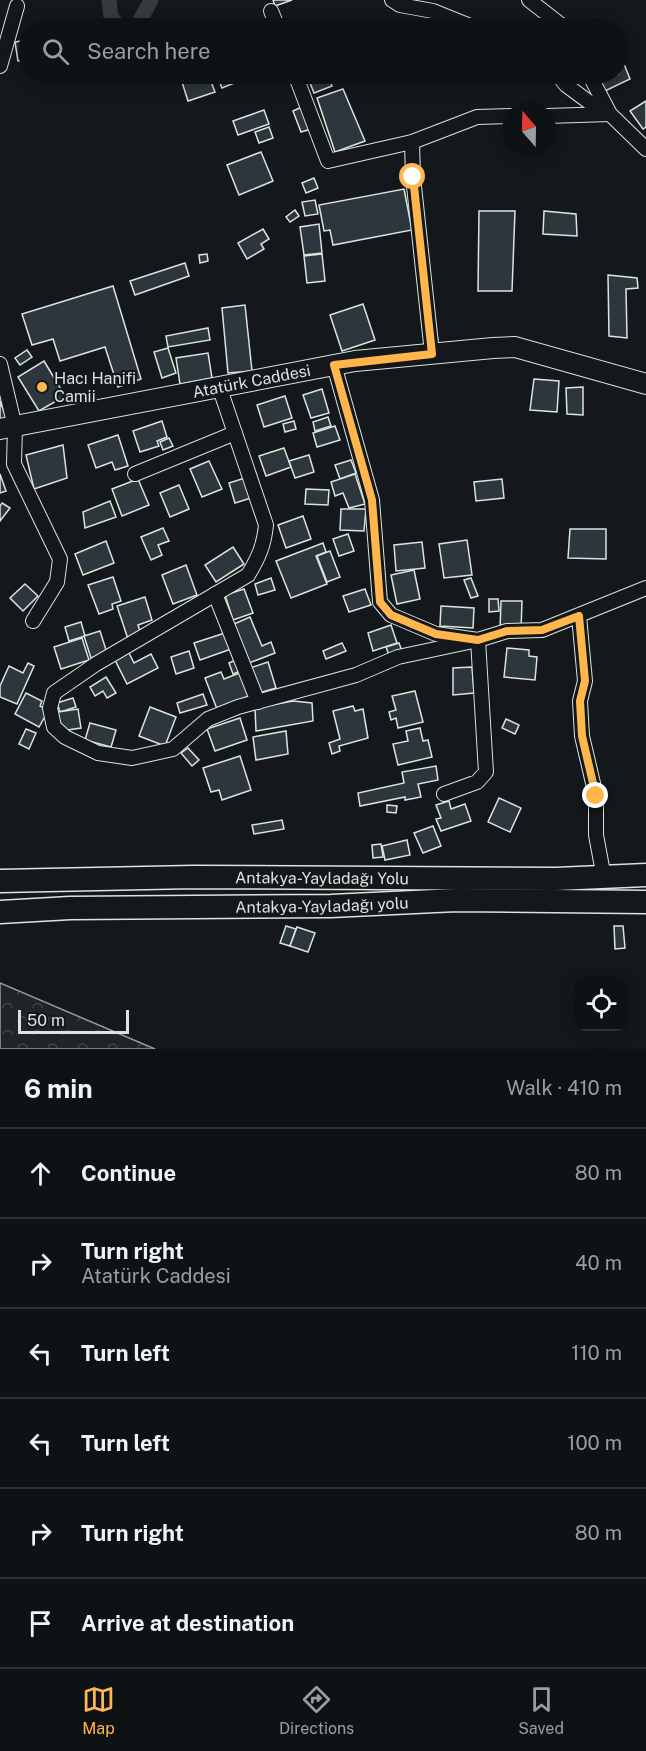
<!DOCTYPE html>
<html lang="en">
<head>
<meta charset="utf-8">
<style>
  body { margin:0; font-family:"Public Sans",sans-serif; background:#1d2022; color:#f1f3f6 }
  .controls { position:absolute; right:18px; bottom:18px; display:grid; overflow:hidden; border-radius:12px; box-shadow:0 3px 15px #0003 }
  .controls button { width:54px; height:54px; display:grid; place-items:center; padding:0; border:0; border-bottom:2px solid #2f3234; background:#0f1215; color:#f1f3f6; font:30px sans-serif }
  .compass { position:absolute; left:502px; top:102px; width:54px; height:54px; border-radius:50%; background:#0f1215; box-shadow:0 3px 15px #0003; rotate:340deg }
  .scale { position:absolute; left:18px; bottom:15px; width:111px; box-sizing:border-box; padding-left:6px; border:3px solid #d8e6dc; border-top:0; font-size:16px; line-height:21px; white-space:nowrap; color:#d8e6dc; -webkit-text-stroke:4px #14181c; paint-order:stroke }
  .stop { position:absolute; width:18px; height:18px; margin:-14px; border:4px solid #ffb74d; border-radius:50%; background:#fff }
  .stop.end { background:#ffb74d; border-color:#fff; box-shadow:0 2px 6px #0008 }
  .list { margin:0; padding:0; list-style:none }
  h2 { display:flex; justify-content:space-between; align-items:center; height:78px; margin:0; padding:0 24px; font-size:26px }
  h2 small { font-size:20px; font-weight:400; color:#9b9ea0 }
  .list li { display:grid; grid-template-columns:39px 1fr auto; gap:18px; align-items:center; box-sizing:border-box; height:90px; padding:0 24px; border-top:2px solid #2f3234 }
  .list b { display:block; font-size:22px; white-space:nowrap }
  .list p { margin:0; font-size:20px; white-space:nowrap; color:#9b9ea0 }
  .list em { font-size:20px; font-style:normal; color:#9b9ea0 }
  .icon { flex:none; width:33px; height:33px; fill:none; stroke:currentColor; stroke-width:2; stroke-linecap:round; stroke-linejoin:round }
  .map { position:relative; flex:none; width:646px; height:1049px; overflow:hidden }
  .search { position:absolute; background:#0f1215; box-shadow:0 3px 15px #0003; left:18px; right:18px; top:18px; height:66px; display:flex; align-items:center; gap:15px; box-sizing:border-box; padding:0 21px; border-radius:33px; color:#9b9ea0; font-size:22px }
  .sheet { height:618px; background:#0f1215 }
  nav { display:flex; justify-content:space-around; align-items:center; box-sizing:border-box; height:84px; border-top:2px solid #2f3234; background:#0f1215; font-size:16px; color:#9b9ea0 }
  nav a { display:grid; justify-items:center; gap:3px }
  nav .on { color:#ffb74d }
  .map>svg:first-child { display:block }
  .forest { fill:url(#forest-crowns); stroke:#939e99; stroke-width:1.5 }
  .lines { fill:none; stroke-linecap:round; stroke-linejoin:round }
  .canal { stroke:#363b3e; stroke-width:15 }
  .building { fill:#2c363c; stroke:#d8e6dc; stroke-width:1.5 }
  .minor-casing { stroke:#d8e6dc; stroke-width:16 }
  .secondary-casing { stroke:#d8e6dc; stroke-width:22 }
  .trunk-casing { stroke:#d8e6dc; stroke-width:25 }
  .minor { stroke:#14181c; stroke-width:14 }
  .secondary { stroke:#14181c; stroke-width:20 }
  .trunk { stroke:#14181c; stroke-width:22 }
  .route { stroke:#ffb74d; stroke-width:8 }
  .poi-dot { fill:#ffb74d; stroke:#14181c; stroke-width:2 }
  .labels { text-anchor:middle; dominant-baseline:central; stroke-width:4.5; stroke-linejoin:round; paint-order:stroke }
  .poi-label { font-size:16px; fill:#d8e6dc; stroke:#14181c; text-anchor:start }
  .street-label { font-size:16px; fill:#d8e6dc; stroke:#14181c }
</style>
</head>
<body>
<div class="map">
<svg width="646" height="1049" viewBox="0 0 646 1049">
  <defs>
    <pattern id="forest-crowns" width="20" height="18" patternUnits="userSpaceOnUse" patternTransform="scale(1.5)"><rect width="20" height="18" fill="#202428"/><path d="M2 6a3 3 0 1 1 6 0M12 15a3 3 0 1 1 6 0" fill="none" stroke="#404447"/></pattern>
  </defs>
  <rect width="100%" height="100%" fill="#14181c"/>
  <path class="forest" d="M0,983l155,66h-155z"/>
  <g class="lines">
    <g class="canal">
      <path d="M109,0l2,17 9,11"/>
      <path d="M136,28l15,-28"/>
    </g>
  </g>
  <g class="building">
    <path d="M273,0h19l-17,6z"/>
    <path d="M26,40l2,20 -10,1 -3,-19z"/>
    <path d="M618,49l12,30 -25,12 -10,-17h23z"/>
    <path d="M41,74h38l-38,5z"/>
    <path d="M198,74h10l7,18 -27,9 -7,-22z"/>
    <path d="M216,74h32l1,3 -27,11z"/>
    <path d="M329,77l3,9 -18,7 -4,-10z"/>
    <path d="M343,89l22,52 -30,11 -18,-54z"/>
    <path d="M646,101v26l-3,2 -13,-18z"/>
    <path d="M302,107l9,22 -10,3 -8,-21z"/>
    <path d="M264,110l5,14 -31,11 -5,-14z"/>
    <path d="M269,127l4,11 -14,5 -4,-11z"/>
    <path d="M261,152l12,29 -34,14 -12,-30z"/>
    <path d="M314,178l4,10 -12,5 -4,-10z"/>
    <path d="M404,189l8,41 -79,15 -3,-15 -6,1 -5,-26z"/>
    <path d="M315,200l3,14 -13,2 -3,-14z"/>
    <path d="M295,210l4,6 -9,6 -4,-5z"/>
    <path d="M479,211h36l-3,80h-34z"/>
    <path d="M544,211l32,3 1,22 -34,-2z"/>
    <path d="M319,224l3,29 -18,2 -4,-28z"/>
    <path d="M263,229l6,10 -8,5 3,5 -17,10 -9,-16z"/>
    <path d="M207,254l1,7 -8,2 -1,-8z"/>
    <path d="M322,254l3,27 -18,2 -3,-27z"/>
    <path d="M185,263l4,13 -54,19 -5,-14z"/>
    <path d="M608,275l29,3 1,10 -12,1 1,49 -18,-2z"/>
    <path d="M113,286l28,93 -23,8 -13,-40 -45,14 -7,-22 -21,6 -10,-31z"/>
    <path d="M363,304l12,36 -33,11 -12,-36z"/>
    <path d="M245,305l7,66 -24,2 -6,-65z"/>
    <path d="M208,328l2,12 -42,7 -2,-11z"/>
    <path d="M168,348l8,25 -14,5 -8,-26z"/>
    <path d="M27,350l5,7 -12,8 -5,-7z"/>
    <path d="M208,353l4,25 -32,6 -4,-26z"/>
    <path d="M44,361l21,35 -26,15 -21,-34z"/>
    <path d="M534,379l25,2 -2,31 -27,-2z"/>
    <path d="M583,387v28l-16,-1 -1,-26z"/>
    <path d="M322,389l7,24 -18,5 -8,-23z"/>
    <path d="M285,396l7,22 -28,9 -7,-22z"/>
    <path d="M0,401l7,19 -7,3z"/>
    <path d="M328,417l3,9 -16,5 -2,-9z"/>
    <path d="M162,421l5,16 -10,4 2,5 -19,6 -7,-21z"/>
    <path d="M294,421l2,8 -11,3 -2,-8z"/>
    <path d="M335,426l5,14 -23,7 -4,-14z"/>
    <path d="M118,435l10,31 -13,4 -3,-8 -16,6 -8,-23z"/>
    <path d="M169,438l4,8 -10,4 -3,-8z"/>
    <path d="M63,445l4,33 -33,11 -8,-34z"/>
    <path d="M284,448l7,19 -25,9 -7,-20z"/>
    <path d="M309,455l5,17 -19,6 -6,-17z"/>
    <path d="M351,460l5,13 -16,6 -5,-14z"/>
    <path d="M209,461l13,28 -20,8 -12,-28z"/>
    <path d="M0,474l6,17 -6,2z"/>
    <path d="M355,474l10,30 -16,4 -6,-15 -8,3 -4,-14z"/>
    <path d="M245,478l6,20 -16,5 -6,-20z"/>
    <path d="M138,479l11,26 -27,11 -10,-27z"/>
    <path d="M502,479l2,19 -28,3 -2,-19z"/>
    <path d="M179,485l10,24 -19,8 -10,-24z"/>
    <path d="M306,489l23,1 -1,15 -23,-1z"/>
    <path d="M110,501l6,16 -31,11 -2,-16z"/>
    <path d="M2,503l8,5 -10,13v-15z"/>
    <path d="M341,509h25l-2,22 -24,-1z"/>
    <path d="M303,516l8,23 -25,9 -8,-23z"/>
    <path d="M163,528l6,13 -11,4 4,10 -11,5 -10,-23z"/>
    <path d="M570,529h36v30l-38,-1z"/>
    <path d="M348,534l6,17 -15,5 -6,-17z"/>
    <path d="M467,540l5,35 -28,3 -5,-34z"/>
    <path d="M106,541l8,22 -31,12 -8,-21z"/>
    <path d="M422,542l3,26 -29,3 -2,-26z"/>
    <path d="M323,543l3,9 -10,4 11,28 -36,14 -15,-37z"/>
    <path d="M233,547l11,17 -28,18 -11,-17z"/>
    <path d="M330,551l10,26 -13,5 -10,-26z"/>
    <path d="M186,565l11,30 -24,9 -11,-29z"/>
    <path d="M414,570l6,29 -23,5 -6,-29z"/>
    <path d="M113,577l8,24 -9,3 1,5 -14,5 -11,-29z"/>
    <path d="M271,578l4,12 -17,5 -3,-11z"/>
    <path d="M471,578l7,18 -7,2 -7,-18z"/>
    <path d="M25,584l13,12 -15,15 -13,-13z"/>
    <path d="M244,589l9,24 -20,7 -8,-25z"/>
    <path d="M365,589l6,16 -22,7 -6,-16z"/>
    <path d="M145,597l7,23 -14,5 3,9 -13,5 -11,-33z"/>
    <path d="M489,599h9l1,12 -10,1z"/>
    <path d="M501,601h21l-1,29 -21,-1z"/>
    <path d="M441,606l33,2 -1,20 -33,-2z"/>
    <path d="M250,617l12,29 9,-4 4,11 -26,10 -15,-39z"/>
    <path d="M81,622l4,14 -16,5 -4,-14z"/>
    <path d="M391,625l6,18 -24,8 -5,-18z"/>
    <path d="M100,631l7,22 -16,5 -7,-22z"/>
    <path d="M228,632l6,16 -34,12 -6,-17z"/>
    <path d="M82,638l7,22 -28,9 -7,-22z"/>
    <path d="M342,643l4,8 -20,8 -3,-8z"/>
    <path d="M399,643l4,11 -13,4 -4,-11z"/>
    <path d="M507,648l22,2v6l8,1 -2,23 -31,-3z"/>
    <path d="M128,651l6,12 17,-9 7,14 -31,16 -13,-26z"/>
    <path d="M189,651l5,17 -18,6 -5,-17z"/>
    <path d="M238,659l5,11 -10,4 -4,-11z"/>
    <path d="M268,662l8,26 -17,5 -9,-25z"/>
    <path d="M28,663l6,3 -17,38 -17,-7v-11l9,-20 14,7z"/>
    <path d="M472,667l2,26 -21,2v-27z"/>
    <path d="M221,672l3,7 18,-7 9,23 -34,14 -12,-31z"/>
    <path d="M106,677l10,16 -9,5 -4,-7 -8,5 -5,-9z"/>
    <path d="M415,691l8,31 -25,6 -2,-10 -5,2 -2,-8 7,-2 -4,-14z"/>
    <path d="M26,693l16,8 -2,5 8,5 -9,16 -24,-13z"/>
    <path d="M203,694l4,11 -27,8 -3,-10z"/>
    <path d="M73,698l3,9 -16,5 -3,-9z"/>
    <path d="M293,701l19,2 1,18 -57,10 -1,-23z"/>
    <path d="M353,706l2,5 8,-2 5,29 -29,8 1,5 -8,3 -3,-11 11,-4 -7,-28z"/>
    <path d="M150,707l26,10 -11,29 -26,-10z"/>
    <path d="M78,709l3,19 -20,3 -3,-19z"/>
    <path d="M240,718l7,22 -32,11 -8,-22z"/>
    <path d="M506,719l13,6 -4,9 -13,-6z"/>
    <path d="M90,723l26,7 -5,17 -26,-7z"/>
    <path d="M420,728l3,13 5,-1 4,17 -34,8 -5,-21 15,-3 -2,-10z"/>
    <path d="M26,729l10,4 -7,16 -10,-5z"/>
    <path d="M286,731l2,23 -32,6 -3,-23z"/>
    <path d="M188,748l11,12 -7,6 -11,-13z"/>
    <path d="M240,756l11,34 -29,10 -3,-10 -8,2 -8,-24z"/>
    <path d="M436,766l2,14 -20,4 3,13 -16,3v-3l-45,9 -2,-13 46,-10 -2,-11z"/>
    <path d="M499,798l22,10 -11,24 -22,-10z"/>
    <path d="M449,801l2,8 14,-5 6,17 -30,10 -5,-12 5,-1 -5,-13z"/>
    <path d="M387,805l10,1 -1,7 -9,-1z"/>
    <path d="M282,820l2,9 -30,5 -2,-9z"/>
    <path d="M433,826l8,20 -18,7 -9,-20z"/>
    <path d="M407,840l3,15 -25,5 -3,-14z"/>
    <path d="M381,844l2,13 -10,1 -1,-13z"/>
    <path d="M286,926l10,3 -6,17 -10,-3z"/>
    <path d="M614,926h9l2,22 -10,1z"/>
    <path d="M297,927l18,6 -7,19 -18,-6z"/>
  </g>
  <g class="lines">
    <g class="minor-casing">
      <g id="minor">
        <path d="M392,0l8,5 33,6 42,17"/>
        <path d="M529,0l36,28"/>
        <path d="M271,11l7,17"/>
        <path d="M0,66l17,-60"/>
        <path d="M295,74l33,87 84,-19 65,-25 34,-1"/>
        <path d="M557,74l9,11 39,29"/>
        <path d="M589,74l21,40 36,35"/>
        <path d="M547,116l63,-2"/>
        <path d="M412,142l1,35 19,176"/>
        <path d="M0,364l15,63 -1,37 46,95 -3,23 -24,39"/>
        <path d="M334,365l38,135 8,102 11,13 45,19 42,6 29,-9 35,-1 104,-42"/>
        <path d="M220,389l46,136c-2,20 -7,32 -18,50l-152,89 -42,29 -4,15 4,19 11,10 33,16 34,5 41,-9 35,-30 30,-12 118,-32 42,-18 80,-17 8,132 -9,10 -33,12"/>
        <path d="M135,474l100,-41"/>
        <path d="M215,594l43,108"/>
        <path d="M579,616l6,65 -5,20 2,35 14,60v39l8,43"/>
      </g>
    </g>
    <g class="secondary-casing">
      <g id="secondary">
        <path id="s1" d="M0,429l355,-68 138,-13 22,-1 131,37"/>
      </g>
    </g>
    <g class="trunk-casing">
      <g id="trunk">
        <path id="s2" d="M0,881l193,-4 363,2 90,-4"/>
        <path id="s3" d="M0,912l70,-4 261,-2 125,-6 190,2"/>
      </g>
    </g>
    <use href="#minor" class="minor"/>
    <use href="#secondary" class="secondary"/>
    <use href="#trunk" class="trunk"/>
  </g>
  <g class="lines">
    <path class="route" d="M413,177l19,177 -98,11 38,135 8,102 11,13 45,19 42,6 29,-9 35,-1 37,-14 6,65 -5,20 2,35 14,60"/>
  </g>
  <circle class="poi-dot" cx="42" cy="387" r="6"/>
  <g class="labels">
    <g class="poi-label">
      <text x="54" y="378">Hacı Hanifi<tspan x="54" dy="18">Camii</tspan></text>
    </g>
    <g class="street-label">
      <text stroke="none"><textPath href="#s1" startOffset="256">Atatürk Caddesi</textPath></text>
      <text stroke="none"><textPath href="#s2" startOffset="322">Antakya-Yayladağı Yolu</textPath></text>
      <text stroke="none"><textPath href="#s3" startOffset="322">Antakya-Yayladağı yolu</textPath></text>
    </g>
  </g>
</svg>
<div class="controls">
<button><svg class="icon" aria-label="locate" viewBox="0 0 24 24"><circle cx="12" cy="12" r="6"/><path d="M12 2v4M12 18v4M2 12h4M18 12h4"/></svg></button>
</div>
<svg class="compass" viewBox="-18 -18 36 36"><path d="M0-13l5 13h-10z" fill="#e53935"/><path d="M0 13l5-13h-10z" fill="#9b9ea0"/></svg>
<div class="scale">50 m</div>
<div class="stop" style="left:413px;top:177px"></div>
<div class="stop end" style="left:596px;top:796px"></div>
<div class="search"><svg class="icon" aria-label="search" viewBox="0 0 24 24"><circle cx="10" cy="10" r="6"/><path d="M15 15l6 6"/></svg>Search here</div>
</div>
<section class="sheet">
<h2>6 min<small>Walk · 410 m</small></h2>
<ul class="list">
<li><svg class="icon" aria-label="ahead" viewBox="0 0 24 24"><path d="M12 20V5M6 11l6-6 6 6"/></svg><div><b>Continue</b></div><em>80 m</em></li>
<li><svg class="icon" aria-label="right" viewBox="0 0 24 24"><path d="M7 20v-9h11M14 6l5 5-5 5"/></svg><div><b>Turn right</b><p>Atatürk Caddesi</p></div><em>40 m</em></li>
<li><svg class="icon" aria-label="left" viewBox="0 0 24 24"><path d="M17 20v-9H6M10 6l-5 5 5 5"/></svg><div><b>Turn left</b></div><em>110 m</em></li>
<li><svg class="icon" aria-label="left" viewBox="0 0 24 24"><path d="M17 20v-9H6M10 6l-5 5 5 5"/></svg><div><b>Turn left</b></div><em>100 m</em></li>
<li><svg class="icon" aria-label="right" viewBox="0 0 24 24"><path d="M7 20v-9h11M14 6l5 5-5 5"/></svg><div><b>Turn right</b></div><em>80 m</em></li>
<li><svg class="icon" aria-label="arrive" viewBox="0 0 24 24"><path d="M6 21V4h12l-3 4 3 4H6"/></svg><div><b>Arrive at destination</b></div></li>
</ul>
</section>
<nav>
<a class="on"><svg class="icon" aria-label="map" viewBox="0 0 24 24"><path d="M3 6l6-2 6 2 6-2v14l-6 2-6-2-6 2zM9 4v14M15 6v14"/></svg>Map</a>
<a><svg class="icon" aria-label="directions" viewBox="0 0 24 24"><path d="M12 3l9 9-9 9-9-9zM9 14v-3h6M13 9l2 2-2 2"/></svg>Directions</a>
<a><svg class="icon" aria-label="saved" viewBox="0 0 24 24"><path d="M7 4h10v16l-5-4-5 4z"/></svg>Saved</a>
</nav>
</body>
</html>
